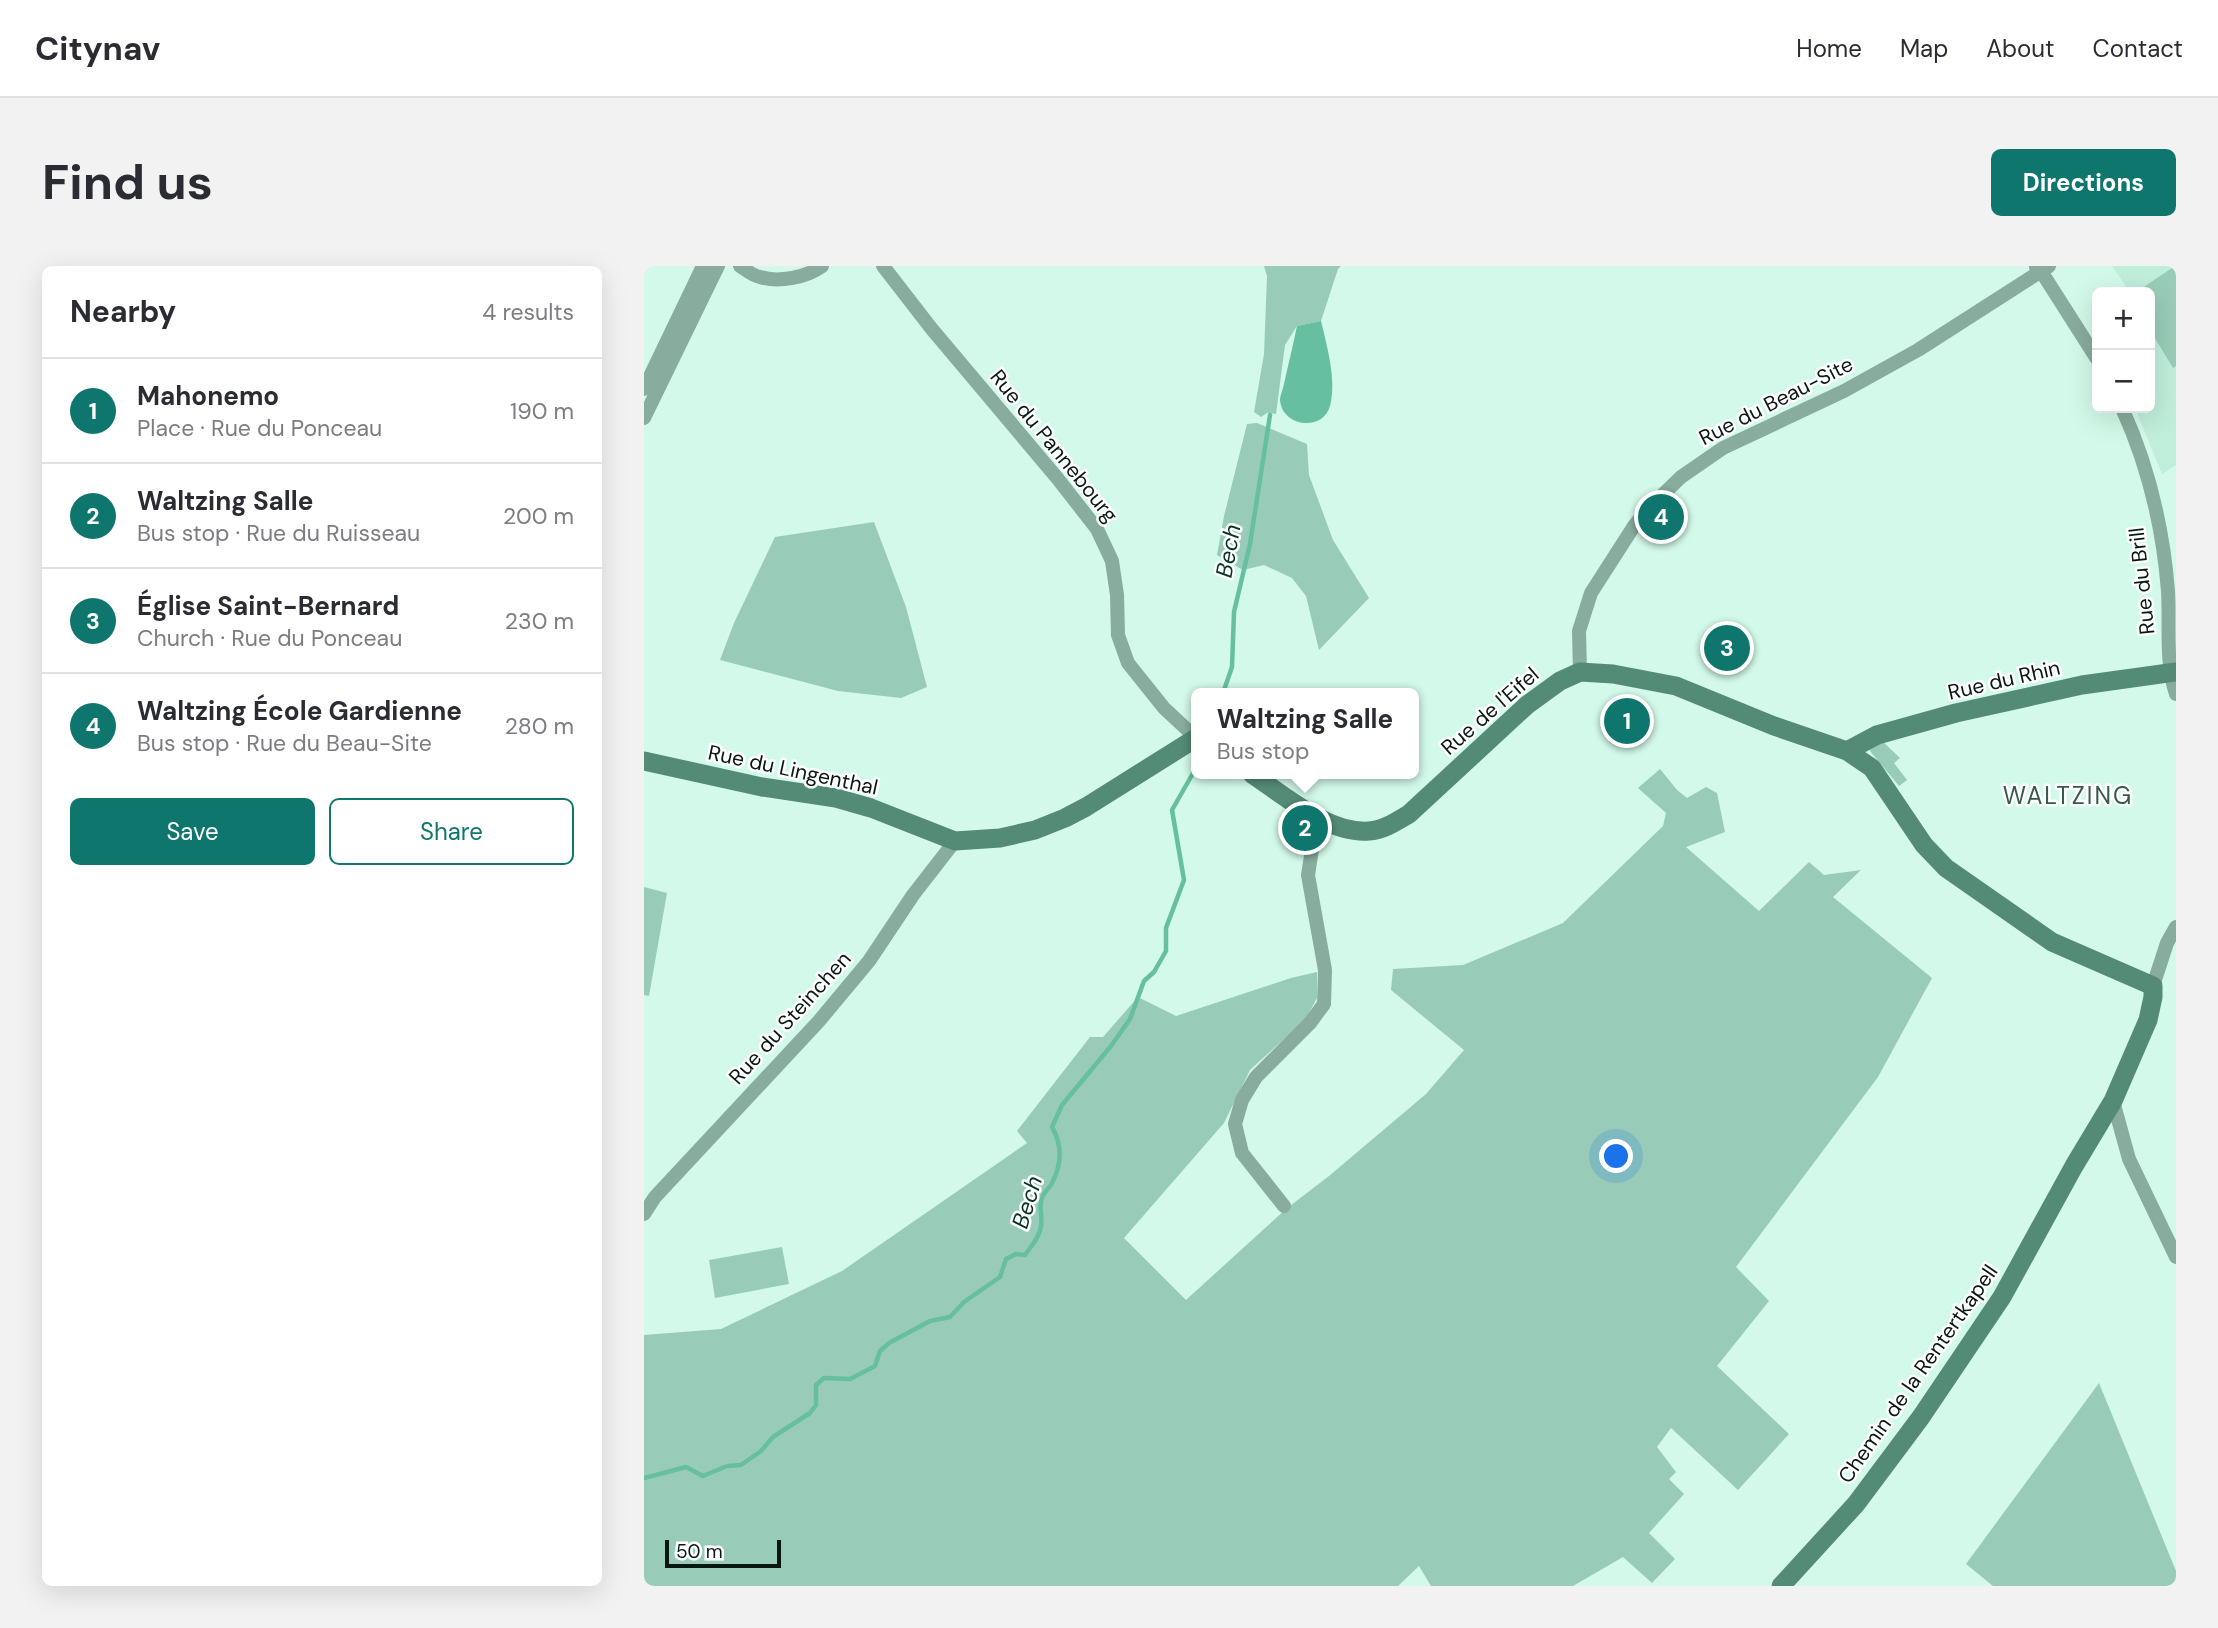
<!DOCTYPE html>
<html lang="en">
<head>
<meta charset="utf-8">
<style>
  body { margin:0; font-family:"DM Sans",sans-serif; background:#f2f2f3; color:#2b2b33 }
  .controls { position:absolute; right:21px; top:21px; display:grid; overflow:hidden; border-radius:10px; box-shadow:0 7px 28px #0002 }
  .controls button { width:63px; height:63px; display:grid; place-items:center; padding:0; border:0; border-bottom:2px solid #e1e1e2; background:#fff; color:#2b2b33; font:35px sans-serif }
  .scale { position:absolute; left:21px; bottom:18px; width:116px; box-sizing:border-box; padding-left:7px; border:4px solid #091712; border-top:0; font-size:19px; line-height:24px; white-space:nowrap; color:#091712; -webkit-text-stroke:5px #fff; paint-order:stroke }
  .you { position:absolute; left:973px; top:891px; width:24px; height:24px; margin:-18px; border:5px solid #fff; border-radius:50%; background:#1a73e8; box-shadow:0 0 0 10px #1a73e833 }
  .badge { display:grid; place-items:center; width:46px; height:46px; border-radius:50%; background:#0f766e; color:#fff; font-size:23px; font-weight:700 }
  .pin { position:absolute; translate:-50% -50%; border:4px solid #fff; box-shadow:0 2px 7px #0006 }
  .popup { position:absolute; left:547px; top:422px; width:228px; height:91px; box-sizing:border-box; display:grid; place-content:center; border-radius:10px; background:#fff; filter:drop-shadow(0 2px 5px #0005); font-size:23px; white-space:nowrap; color:#7c7c81 }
  .popup b { font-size:26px; color:#2b2b33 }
  .popup::after { content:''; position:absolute; left:50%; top:100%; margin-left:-14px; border:14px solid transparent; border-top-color:#fff }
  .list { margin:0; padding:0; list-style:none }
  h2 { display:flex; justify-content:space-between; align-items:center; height:91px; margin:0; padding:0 28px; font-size:30px }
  h2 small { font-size:23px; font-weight:400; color:#7c7c81 }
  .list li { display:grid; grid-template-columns:46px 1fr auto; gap:21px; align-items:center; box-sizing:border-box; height:105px; padding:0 28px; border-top:2px solid #e1e1e2 }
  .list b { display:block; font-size:26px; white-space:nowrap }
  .list p { margin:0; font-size:23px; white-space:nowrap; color:#7c7c81 }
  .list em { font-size:23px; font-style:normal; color:#7c7c81 }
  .actions { display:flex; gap:14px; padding:21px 28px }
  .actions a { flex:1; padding:16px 0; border:2px solid #0f766e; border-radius:10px; text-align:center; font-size:24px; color:#0f766e }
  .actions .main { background:#0f766e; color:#fff }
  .map { position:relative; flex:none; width:1532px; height:1320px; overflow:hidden; border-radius:10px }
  header { display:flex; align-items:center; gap:42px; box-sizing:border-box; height:98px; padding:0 35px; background:#fff; border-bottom:2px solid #e1e1e2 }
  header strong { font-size:33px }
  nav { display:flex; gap:38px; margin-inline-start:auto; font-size:24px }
  .intro { display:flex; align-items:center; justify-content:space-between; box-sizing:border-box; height:168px; padding:0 42px }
  h1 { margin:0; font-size:49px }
  .button { padding:18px 32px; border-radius:10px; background:#0f766e; color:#fff; font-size:24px; font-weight:700 }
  main { display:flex; gap:42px; padding:0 42px }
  aside { flex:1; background:#fff; border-radius:10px; box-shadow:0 7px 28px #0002 }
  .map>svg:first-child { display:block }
  .built { fill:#bfeedb }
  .green { fill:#99ccb8 }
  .water { fill:#67bfa1 }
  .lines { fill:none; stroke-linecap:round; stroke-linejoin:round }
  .stream { stroke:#67bfa1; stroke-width:4.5 }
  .street { stroke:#88ac9e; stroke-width:14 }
  .secondary { stroke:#548b77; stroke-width:19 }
  .labels { text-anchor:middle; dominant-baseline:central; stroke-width:5; stroke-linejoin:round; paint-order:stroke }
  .street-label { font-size:21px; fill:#091712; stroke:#fff }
  .water-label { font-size:23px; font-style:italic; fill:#073225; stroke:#fff }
  .quarter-label { font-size:24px; letter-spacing:2px; fill:#37594c; stroke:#fff }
</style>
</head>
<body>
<header>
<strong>Citynav</strong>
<nav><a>Home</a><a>Map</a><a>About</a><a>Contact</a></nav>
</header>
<div class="intro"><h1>Find us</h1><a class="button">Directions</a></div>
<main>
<aside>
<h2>Nearby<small>4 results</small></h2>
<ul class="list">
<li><span class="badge">1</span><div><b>Mahonemo</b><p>Place · Rue du Ponceau</p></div><em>190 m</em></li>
<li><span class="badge">2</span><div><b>Waltzing Salle</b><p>Bus stop · Rue du Ruisseau</p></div><em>200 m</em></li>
<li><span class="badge">3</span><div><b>Église Saint-Bernard</b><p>Church · Rue du Ponceau</p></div><em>230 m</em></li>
<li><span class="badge">4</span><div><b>Waltzing École Gardienne</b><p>Bus stop · Rue du Beau-Site</p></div><em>280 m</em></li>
</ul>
<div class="actions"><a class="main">Save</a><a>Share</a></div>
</aside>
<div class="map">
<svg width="1532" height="1320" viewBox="0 0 1532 1320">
  <rect width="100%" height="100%" fill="#d2f9e9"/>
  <path class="built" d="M1468,0h64v199l-14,9 -27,-66h15v-116h-33l9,-6z"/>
  <g class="green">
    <path d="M620,0h77l-3,3 -17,52 -24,5 -12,19 -9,69 -9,-1 -6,4 -7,-5 10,-58 3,-78z"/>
    <path d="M1528,2l4,4v94l-3,2 -23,-38v-38h-14z"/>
    <path d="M613,157l50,21 2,31 24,65 36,58 -50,52 -13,-54 -14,-18 -28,-13 -21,5 -26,-15 7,-39 23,-92z"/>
    <path d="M230,256l32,85 21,80 -26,11 -63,-7 -118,-31 14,-37 41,-86z"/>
    <path d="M1237,474l19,18 -6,5 13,17 -8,6 -29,-35 1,-6z"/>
    <path d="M1016,503l17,21 10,8 19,-11 11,6 8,39 -39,15 73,64 50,-49 15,13 37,-5 -28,27 99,81 -54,99 -142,190 33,34 -52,65 72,68 -51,56 -67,-62 -14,19 19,25 -7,7 15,15 -35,39 26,26 -23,24 -29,-26 -50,29h-142l-12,-20 -21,20h-754v-251l77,-6 121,-58 185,-128 -10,-12 73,-94h13l35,-40 38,19 115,-38 26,-6v26l-12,22 -55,50 -26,53 -100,115 62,62 100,-91 43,-33 97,-82 38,-44 -73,-60 2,-21 70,-4 100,-42 100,-97 3,-13 -28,-25z"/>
    <path d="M0,621l23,6 -18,103 -5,-1z"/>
    <path d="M138,981l7,37 -74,14 -6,-38z"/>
    <path d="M1455,1117l77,188v15h-183l-27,-22z"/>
  </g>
  <path class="water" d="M677,55c6,25 16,60 9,85 -7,26 -48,21 -50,-6 0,-4 3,-11 4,-16 4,-19 9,-38 13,-58z"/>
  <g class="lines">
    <g class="stream">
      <path d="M579,427l9,-26 2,-55 16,-68 20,-129"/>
      <path d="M0,1212l42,-11 17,9 24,-10 14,-1 20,-14 12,-14 37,-24 6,-8v-20l8,-7 26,1 25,-13 5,-15 9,-8 41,-22 20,-4 14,-15 36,-25 6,-18 10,-5 9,1c6,-9 15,-18 16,-29 2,-10 -3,-18 1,-28 2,-5 6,-9 9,-13 11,-20 12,-39 1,-58l10,-22 49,-59 19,-27 14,-38 10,-9 12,-21v-23l18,-48 -12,-70 24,-42"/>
    </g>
    <g class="street">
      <path d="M96,0c6,4 13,10 20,11 19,6 47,0 62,-11"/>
      <path d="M239,0l48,62 127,151 39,50 15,32 5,34 1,40 10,28 36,45 31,29"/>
      <path d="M1392,1l5,4 56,88"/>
      <path d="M0,123l59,-123"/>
      <path d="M1478,142c26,57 41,120 46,183 2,33 -3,71 8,103"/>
      <path d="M0,152l74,-152"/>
      <path d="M936,406l-1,-41 12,-38 43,-67 14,-17 33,-32 42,-29 121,-57 74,-41 131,-84"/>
      <path d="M1509,720l14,-43 9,-16"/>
      <path d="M1469,835l16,58 47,98"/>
      <path d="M640,940l-42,-53 -7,-29 7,-24 14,-23 54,-54 14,-19 1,-34 -17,-95 5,-32 12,-23"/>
      <path d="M0,948l11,-17 164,-176 50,-60 44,-66 42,-54"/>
    </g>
    <g class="secondary">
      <path d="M1203,485l30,-16 79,-22 126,-28 94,-13"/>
      <path d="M0,495l118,26 74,11 35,10 84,33 45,-3 35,-8 30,-12 21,-11 110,-69"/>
      <path d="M608,508c33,22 76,60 117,57 15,-1 28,-10 40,-17l118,-109 33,-24 20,-9 33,2 63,12 98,40 73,25 25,17 52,77 22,23 106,74 101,44v11l-5,23 -35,81 -39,65 -72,131 -81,120 -65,87 -75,82"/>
    </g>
  </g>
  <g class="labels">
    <g class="street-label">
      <text transform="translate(1132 135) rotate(-27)">Rue du Beau-Site</text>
      <text transform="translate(410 180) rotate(51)">Rue du Pannebourg</text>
      <text transform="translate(1498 315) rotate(-96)">Rue du Brill</text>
      <text transform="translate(1360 414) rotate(-13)">Rue du Rhin</text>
      <text transform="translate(846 445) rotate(-41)">Rue de l'Eifel</text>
      <text transform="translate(149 504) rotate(12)">Rue du Lingenthal</text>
      <text transform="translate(146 752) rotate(-48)">Rue du Steinchen</text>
      <text transform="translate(1274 1108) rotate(-55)">Chemin de la Rentertkapell</text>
    </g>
    <g class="water-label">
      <text transform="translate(584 285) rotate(-80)">Bech</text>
      <text transform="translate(383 936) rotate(-73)">Bech</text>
    </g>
    <g class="quarter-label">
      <text x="1424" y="529">WALTZING</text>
    </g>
  </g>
</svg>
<div class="controls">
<button>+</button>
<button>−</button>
</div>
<div class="scale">50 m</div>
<div class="you"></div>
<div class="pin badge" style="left:983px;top:455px">1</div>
<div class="pin badge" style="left:661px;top:562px">2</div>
<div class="popup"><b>Waltzing Salle</b>Bus stop</div>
<div class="pin badge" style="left:1083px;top:382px">3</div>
<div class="pin badge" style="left:1017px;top:251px">4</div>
</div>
</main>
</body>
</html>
